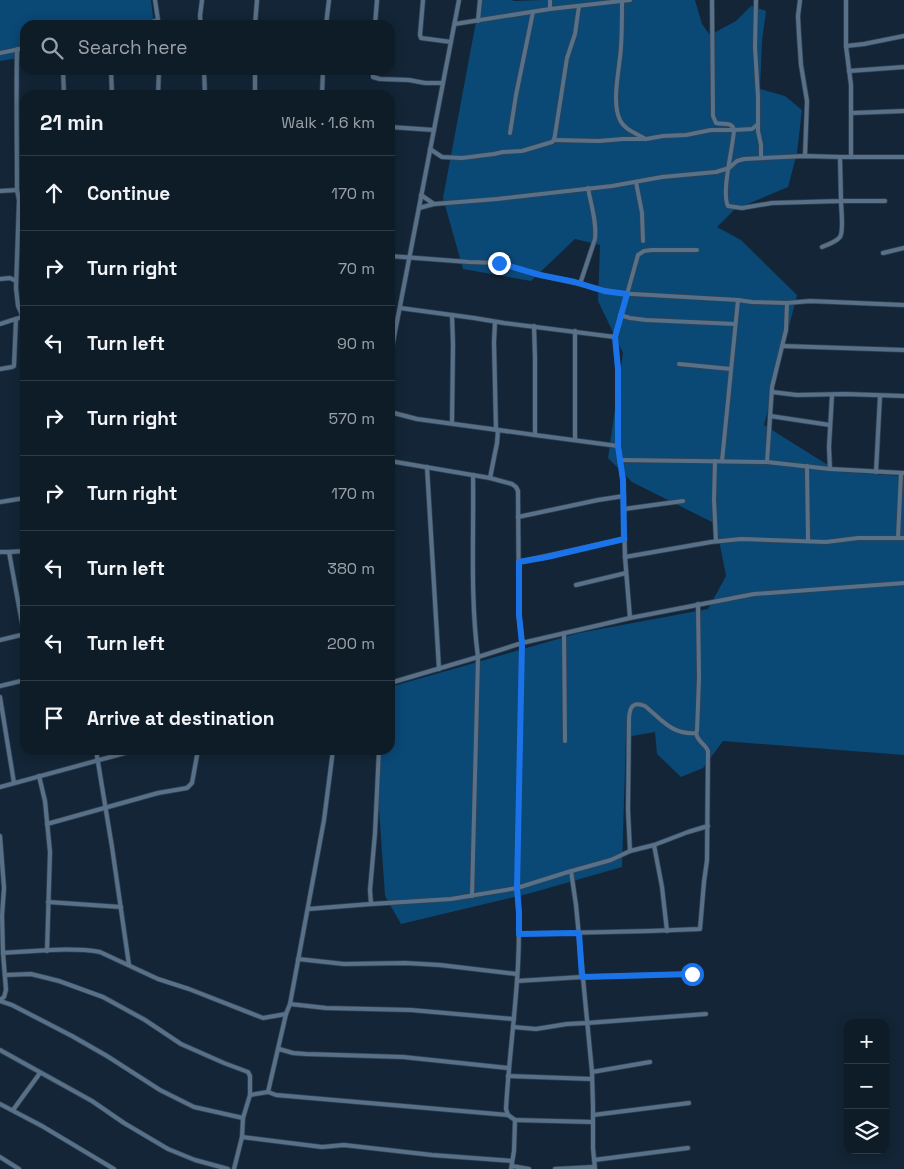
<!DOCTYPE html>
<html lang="en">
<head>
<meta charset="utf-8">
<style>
  body { margin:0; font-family:"Space Grotesk",sans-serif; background:#172530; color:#f1f3f6 }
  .controls { position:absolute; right:15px; bottom:15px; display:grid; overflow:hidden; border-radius:10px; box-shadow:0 2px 12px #0003 }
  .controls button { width:45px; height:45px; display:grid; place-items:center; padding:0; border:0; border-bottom:1px solid #2e3a45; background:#0e1c28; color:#f1f3f6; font:25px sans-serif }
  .stop { position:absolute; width:15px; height:15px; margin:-11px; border:4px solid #1a73e8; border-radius:50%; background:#fff }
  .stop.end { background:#1a73e8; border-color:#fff; box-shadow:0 1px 5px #0008 }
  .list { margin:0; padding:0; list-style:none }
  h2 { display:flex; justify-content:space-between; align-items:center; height:65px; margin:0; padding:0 20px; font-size:21px }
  h2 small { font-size:16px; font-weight:400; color:#9ba1a8 }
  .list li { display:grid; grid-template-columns:32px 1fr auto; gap:15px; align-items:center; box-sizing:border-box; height:75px; padding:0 20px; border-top:1px solid #2e3a45 }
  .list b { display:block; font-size:19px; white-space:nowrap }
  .list em { font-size:16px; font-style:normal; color:#9ba1a8 }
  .icon { flex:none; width:28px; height:28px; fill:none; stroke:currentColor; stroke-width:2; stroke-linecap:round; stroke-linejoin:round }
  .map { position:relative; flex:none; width:904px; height:1169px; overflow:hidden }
  .search { position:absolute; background:#0e1c28; box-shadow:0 2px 12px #0003; left:20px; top:20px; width:375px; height:55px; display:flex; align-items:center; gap:12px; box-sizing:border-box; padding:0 18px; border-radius:15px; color:#9ba1a8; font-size:19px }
  .panel { position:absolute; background:#0e1c28; box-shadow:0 2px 12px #0003; left:20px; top:90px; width:375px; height:665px; border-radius:15px }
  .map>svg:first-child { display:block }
  .green { fill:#0a4876 }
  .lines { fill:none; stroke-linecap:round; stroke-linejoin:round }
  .minor-casing { stroke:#324353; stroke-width:5.5 }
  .minor { stroke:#587189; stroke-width:4 }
  .route { stroke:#1a73e8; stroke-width:6 }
</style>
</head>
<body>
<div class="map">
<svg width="904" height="1169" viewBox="0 0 904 1169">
  <rect width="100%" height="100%" fill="#132536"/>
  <g class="green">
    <path d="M0,0h151l3,25h-129v32l-25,4z"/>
    <path d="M480,0h32l2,1 30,-1h151l7,24 8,11 26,-14 15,-15 15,5 -4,30 -2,48 25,7 17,14 -5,43 -9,34 -54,23 -17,17 24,13 56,55 -33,130 75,47 65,4v279l-181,-14 -20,27 -22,9 -24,-23 -2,-22 -29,5 -4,130 -91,26 -130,31 -16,-28 -8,-117 1,-29h12v-63l189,-54 129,-24 18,-33 -10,-52 -84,-42 -24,-24 15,-105 -25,-52 2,-56 -25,-6 -44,42 -68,-12 -20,-71z"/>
  </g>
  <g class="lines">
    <g class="minor-casing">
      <g id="minor">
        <path d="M423,0l-3,35 1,3 30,4"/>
        <path d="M712,0l1,116 3,7c7,2 16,-2 18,7 -1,18 -13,62 -6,76l14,2 30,-5 69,-2 -1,-44"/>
        <path d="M756,0l-1,47 3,50v34l3,14v13"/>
        <path d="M800,0l-2,16 1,19 2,30 6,36 -2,55"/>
        <path d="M846,0v46l5,39v72"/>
        <path d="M622,1c0,15 0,31 -1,46 -1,19 -10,56 -1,73 4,9 15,13 24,18"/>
        <path d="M550,9v-9"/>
        <path d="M478,21l2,-21"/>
        <path d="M455,24l95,-15 80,-9"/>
        <path d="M143,25l15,-5 -3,-20"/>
        <path d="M201,25l-1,-9 2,-16"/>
        <path d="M255,25l2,-25"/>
        <path d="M326,25l3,-25"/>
        <path d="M375,25l2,-25"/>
        <path d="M846,46l18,-2 40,-8"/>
        <path d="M17,49c-1,47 0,94 0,141l2,10 -3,88 2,18 4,9h3"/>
        <path d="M0,53l25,-5"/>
        <path d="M63,70l1,25"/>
        <path d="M111,70l1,25"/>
        <path d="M204,70l1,25"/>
        <path d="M373,70v7l7,2 29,1 16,3h18"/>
        <path d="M849,71l55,-4"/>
        <path d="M158,95l1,-25"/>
        <path d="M255,95v-25"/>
        <path d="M322,95l1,-25"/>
        <path d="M852,113l52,-2"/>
        <path d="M390,127l44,3"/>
        <path d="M510,133l6,-38 17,-83"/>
        <path d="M554,140l45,1 24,-2h23l17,-3 23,-1 25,-5h23l18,-1 6,-5"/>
        <path d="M430,149l12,8 20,1 32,-4 9,-2 19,-1 30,-9 2,-2 1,-5 12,-77 8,-24 4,-28"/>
        <path d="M636,182l6,31 1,28"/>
        <path d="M0,191l17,-1"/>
        <path d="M421,195l13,9"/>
        <path d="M419,208l15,-4 63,-5 115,-13 50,-9 54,-5 13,-4 8,-7 7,-2 61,-3 35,1h64"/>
        <path d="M822,247c5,-2 14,-5 18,-10 4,-6 1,-28 1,-36h44"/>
        <path d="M883,253l21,-5"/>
        <path d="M390,256l79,6 30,1 42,12 39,9 15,-45c2,-17 -4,-34 -7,-51"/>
        <path d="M0,279l10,-1 6,3"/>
        <path d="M580,284l35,9 123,7 14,2 35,1 23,-2 94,4"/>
        <path d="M400,308l74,10 30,5 111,14"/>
        <path d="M620,315l10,3 16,2 89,4"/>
        <path d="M495,322l-1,20 2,88"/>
        <path d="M0,324l25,-8"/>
        <path d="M534,326l1,32v77"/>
        <path d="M575,331v109"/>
        <path d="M782,346l122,4"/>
        <path d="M390,358l69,-358"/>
        <path d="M679,364l52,5"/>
        <path d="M0,369l12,-2 2,-1 2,-47"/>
        <path d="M772,392l25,3 48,-1 59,2"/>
        <path d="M390,412l27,7 118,16 83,11"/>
        <path d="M770,416l60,9"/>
        <path d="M452,423l1,-79 -1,-29"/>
        <path d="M620,460l147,2 63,7 74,4"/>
        <path d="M390,461l100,17 22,6 4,3 2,4 1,124 3,28 -5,245c7,74 -7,148 -11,221l2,6 7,5 -1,31 -3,18"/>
        <path d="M715,461l-1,39 2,41"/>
        <path d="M722,461l16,-161"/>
        <path d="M767,462l5,-75 14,-57 1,-27"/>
        <path d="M807,466l1,75"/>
        <path d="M427,467l12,202"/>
        <path d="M830,469l-1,-22 3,-52"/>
        <path d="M876,472l4,-76"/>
        <path d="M490,478l7,-35 1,-13"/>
        <path d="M0,502l25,-4"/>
        <path d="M624,509l59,-8"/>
        <path d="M518,517l80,-17 26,-4"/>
        <path d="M898,538l3,-65"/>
        <path d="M0,552h9l16,-1"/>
        <path d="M9,552l15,82"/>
        <path d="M625,557l86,-15 30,-3 85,3 32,-4h46"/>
        <path d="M519,562l106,-23"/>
        <path d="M576,585l50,-12"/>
        <path d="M630,618l-5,-61 -2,-77 -5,-34 1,-51 -1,-26 -3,-32 23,-82 6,-4 8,-1h45"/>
        <path d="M564,633l1,108"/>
        <path d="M0,640l25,-6"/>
        <path d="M390,653l1,30"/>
        <path d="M390,683l88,-26 44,-14 108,-25 124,-24 150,-11"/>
        <path d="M0,686l25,-6"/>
        <path d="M0,697l14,86"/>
        <path d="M96,750l16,97 17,118"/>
        <path d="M379,750l-4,83 -5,57 1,14 80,-5 66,-11 51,-16 43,-12 19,-9 -2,-41 1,-89c0,-11 2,-21 16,-15 17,14 27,29 51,27l1,-2 2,-53 -1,-74"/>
        <path d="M39,776l6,25 5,51 -3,99"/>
        <path d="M0,787l136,-37"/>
        <path d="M47,824l111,-31 29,-5 5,-5 6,-33"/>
        <path d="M0,836l4,52 -2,28 1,37"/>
        <path d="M654,845l8,42 5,44"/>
        <path d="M630,851l24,-6 34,-13 20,-6"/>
        <path d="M571,871l5,34 16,167 1,35v41l2,21"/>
        <path d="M472,896l6,-239c-8,-60 -4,-121 -5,-182"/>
        <path d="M48,902l73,5"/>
        <path d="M308,909l63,-5"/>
        <path d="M519,934l131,-3 50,-2 4,-47 3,-22 1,-109c-3,-8 -10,-8 -12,-18"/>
        <path d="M298,959l46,5 61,-1 35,2 77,9"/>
        <path d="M5,975l26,-1 28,7 44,16 42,23 36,24 43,19 24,9 2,4v19"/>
        <path d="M517,981l65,-4 110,-3"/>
        <path d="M0,1000l4,-3 2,-7 -3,-37c30,-2 68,-6 97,-1l58,27 31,10 74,29 23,-4"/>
        <path d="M0,1001l12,4 60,31 35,20 53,34 34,17 49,11"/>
        <path d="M290,1004l36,4 85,2 103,9"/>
        <path d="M513,1027l23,2 31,-5 20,-1 119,-9"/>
        <path d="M279,1049l14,4 13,1 97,3 105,11"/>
        <path d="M0,1050l92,51 32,22 44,26 27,11 33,9"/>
        <path d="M592,1072l58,-10"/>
        <path d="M508,1076l84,3"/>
        <path d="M268,1092l8,3 232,20"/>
        <path d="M0,1104l42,22 72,43"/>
        <path d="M13,1110l27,-37"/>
        <path d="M593,1115l96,-12"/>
        <path d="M515,1120l78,2"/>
        <path d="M242,1137l80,10 22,-2 88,10 80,6"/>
        <path d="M0,1157l19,12"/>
        <path d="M594,1160l94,-12"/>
        <path d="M512,1166l17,3"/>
        <path d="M234,1169l8,-32 1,-19 7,-23 18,-3 18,-78 4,-10 34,-184 9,-70"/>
        <path d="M555,1169l39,-2"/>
      </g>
    </g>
    <use href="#minor" class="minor"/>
  </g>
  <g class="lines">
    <path class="route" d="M499,263l41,12 35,7 29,9 23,3 -12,43 3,32v77l5,34 1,59 -77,18 -28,5v53l3,28 -5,245 2,24v22l60,-1 3,44 110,-3"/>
  </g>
</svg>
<div class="controls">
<button>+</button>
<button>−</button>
<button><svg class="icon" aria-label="layers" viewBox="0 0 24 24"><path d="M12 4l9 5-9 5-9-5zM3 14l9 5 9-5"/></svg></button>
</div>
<div class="stop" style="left:692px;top:974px"></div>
<div class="stop end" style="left:499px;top:263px"></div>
<div class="search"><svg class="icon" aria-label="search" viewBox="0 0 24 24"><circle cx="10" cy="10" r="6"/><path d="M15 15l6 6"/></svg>Search here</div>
<section class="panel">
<h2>21 min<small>Walk · 1.6 km</small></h2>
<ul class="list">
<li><svg class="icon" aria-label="ahead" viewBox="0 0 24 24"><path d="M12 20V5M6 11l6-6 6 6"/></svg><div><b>Continue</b></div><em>170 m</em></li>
<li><svg class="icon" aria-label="right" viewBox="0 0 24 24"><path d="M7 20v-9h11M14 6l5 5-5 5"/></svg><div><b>Turn right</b></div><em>70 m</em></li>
<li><svg class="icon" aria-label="left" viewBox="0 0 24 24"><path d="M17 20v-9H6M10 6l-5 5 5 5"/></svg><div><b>Turn left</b></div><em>90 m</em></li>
<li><svg class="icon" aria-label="right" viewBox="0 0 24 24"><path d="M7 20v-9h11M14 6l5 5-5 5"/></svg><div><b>Turn right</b></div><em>570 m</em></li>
<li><svg class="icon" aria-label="right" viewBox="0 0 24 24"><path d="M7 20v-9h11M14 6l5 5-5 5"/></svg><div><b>Turn right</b></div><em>170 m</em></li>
<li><svg class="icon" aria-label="left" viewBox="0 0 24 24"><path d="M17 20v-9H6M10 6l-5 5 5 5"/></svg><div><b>Turn left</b></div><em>380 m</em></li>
<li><svg class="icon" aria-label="left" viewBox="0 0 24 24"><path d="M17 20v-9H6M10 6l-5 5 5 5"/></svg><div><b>Turn left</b></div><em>200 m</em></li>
<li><svg class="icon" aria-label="arrive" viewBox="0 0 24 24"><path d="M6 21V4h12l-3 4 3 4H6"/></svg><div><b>Arrive at destination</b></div></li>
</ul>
</section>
</div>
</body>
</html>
